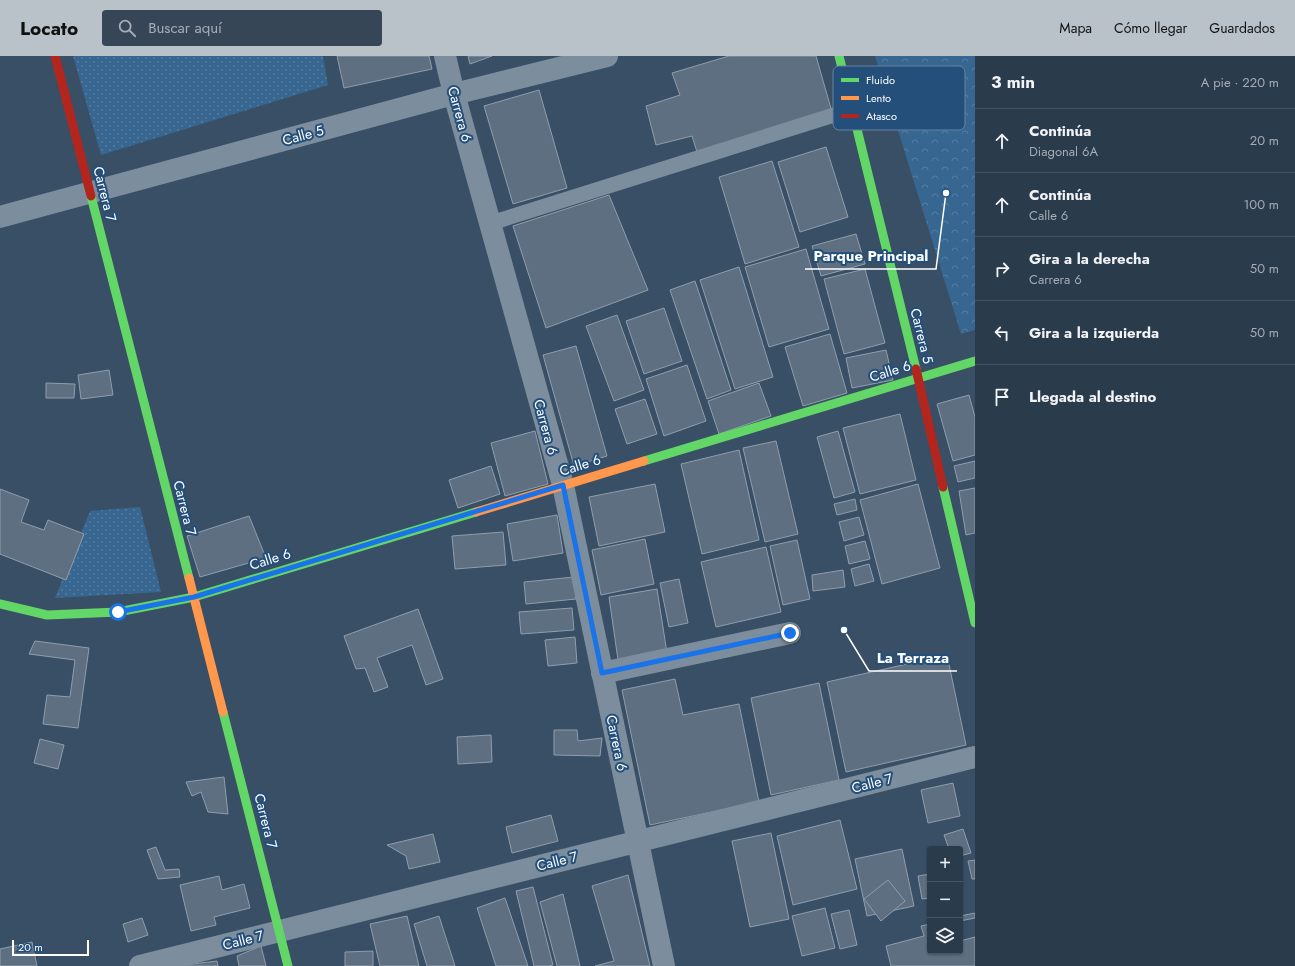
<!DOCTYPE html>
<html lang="es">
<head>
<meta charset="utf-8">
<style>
  body { margin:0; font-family:Jost,sans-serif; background:#364656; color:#f1f3f6 }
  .controls { position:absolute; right:12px; bottom:12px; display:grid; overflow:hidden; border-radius:4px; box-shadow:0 1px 3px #0004 }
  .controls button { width:36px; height:36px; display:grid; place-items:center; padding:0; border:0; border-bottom:1px solid #465564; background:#2a3b4c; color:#f1f3f6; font:20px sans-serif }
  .scale { position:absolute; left:12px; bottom:10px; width:77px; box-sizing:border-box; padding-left:4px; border:2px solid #fff; border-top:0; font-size:11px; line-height:14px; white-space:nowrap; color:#fff; -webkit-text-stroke:3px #244f7a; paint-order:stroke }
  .stop { position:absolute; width:12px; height:12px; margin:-9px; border:3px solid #1a73e8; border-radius:50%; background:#fff }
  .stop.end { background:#1a73e8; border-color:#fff; box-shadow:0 1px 4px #0008 }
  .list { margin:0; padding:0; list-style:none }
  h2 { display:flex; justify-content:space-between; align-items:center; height:52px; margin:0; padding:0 16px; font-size:17px }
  h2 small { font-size:13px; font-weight:400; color:#a5adb5 }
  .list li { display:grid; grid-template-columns:26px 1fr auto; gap:12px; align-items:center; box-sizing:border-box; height:64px; padding:0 16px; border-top:1px solid #465564 }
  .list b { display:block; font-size:15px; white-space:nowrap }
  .list p { margin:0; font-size:13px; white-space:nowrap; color:#a5adb5 }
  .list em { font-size:13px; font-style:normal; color:#a5adb5 }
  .icon { flex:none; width:22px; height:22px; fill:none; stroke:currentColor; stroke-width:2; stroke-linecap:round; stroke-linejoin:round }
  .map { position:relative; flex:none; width:975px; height:910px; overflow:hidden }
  header { display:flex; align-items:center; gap:24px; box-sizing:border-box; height:56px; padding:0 20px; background:#b9c1c9; color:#111 }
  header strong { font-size:19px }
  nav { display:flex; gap:22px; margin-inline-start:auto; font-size:14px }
  .search { width:280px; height:36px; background:#364656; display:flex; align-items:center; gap:10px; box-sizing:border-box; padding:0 14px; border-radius:4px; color:#a5adb5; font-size:15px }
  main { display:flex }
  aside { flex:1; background:#2a3b4c }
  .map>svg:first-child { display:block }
  .grass { fill:url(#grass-dots) }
  .park { fill:url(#park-crowns) }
  .building { fill:#5e6f81; stroke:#8f9eac }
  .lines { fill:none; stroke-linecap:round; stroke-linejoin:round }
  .lane { stroke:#7c8d9d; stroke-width:15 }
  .street { stroke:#7c8d9d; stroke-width:22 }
  .fast { stroke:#63d668; stroke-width:9 }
  .slow { stroke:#ff974d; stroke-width:9 }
  .jam { stroke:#b3261e; stroke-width:9 }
  .route { stroke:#1a73e8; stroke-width:5 }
  .labels { text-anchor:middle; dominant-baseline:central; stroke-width:4; stroke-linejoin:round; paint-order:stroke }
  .street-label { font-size:14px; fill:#fff; stroke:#244f7a }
  .key { fill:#244f7a; stroke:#6684a2; stroke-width:1 }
  .key-label { font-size:11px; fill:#fff }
  .leader { fill:none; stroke:#fff; stroke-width:1.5 }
  .callout-dot { fill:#fff; stroke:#244f7a; stroke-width:1.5 }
  .callout-label { font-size:15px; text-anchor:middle; font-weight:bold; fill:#fff; stroke:#244f7a; stroke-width:4; stroke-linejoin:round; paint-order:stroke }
</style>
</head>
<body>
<header>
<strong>Locato</strong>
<div class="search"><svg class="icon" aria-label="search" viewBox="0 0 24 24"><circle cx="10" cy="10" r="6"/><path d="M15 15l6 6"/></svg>Buscar aquí</div>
<nav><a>Mapa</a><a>Cómo llegar</a><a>Guardados</a></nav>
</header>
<main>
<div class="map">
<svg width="975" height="910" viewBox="0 0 975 910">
  <defs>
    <pattern id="grass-dots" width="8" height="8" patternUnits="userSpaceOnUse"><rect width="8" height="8" fill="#376690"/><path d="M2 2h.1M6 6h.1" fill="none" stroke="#557da1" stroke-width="1.8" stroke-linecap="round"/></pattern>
    <pattern id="park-crowns" width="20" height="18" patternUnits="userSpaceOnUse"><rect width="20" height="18" fill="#376690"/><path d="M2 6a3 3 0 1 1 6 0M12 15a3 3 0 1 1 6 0" fill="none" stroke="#557da1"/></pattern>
  </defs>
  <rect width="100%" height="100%" fill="#384f66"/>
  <g class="grass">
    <path d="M73,0h250l5,29 -227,70z"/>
    <path d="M140,451l21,85 -106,6 35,-87z"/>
  </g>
  <path class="park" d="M875,0h100v274l-14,4z"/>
  <g class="building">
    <path d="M337,0h92l3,13 -88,19z"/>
    <path d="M468,0h24l-22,8z"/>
    <path d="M729,0h87l16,56 -135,40 -5,-16 -36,9 -10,-39 34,-11 -8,-22z"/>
    <path d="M539,34l28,98 -54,16 -29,-98z"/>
    <path d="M826,91l22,70 -48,15 -22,-70z"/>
    <path d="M772,105l27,86 -54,17 -26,-87z"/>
    <path d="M609,139l39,95 -102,38 -33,-102z"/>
    <path d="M856,178l9,30 -44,12 -9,-30z"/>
    <path d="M806,193l23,80 -60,18 -24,-80z"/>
    <path d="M739,211l34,110 -38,12 -35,-109z"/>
    <path d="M865,213l20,74 -41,11 -20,-75z"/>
    <path d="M695,225l36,109 -24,9 -37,-109z"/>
    <path d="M664,252l18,53 -38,13 -18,-53z"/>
    <path d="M617,259l27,75 -30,11 -28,-75z"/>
    <path d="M830,278l17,59 -44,13 -18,-59z"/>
    <path d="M576,290l31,110 -33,10 -31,-111z"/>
    <path d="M886,294l7,30 -41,8 -6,-30z"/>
    <path d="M687,309l19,56 -42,15 -18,-57z"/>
    <path d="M109,314l4,25 -32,4 -3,-24z"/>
    <path d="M46,327l29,1 -1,14h-28z"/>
    <path d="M759,327l12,33 -52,18 -11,-33z"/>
    <path d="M969,339l6,22v38l-22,6 -16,-57z"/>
    <path d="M645,343l12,35 -30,10 -12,-35z"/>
    <path d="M900,358l16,66 -56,14 -17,-66z"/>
    <path d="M535,375l13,53 -43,12 -14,-53z"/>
    <path d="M838,375l17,61 -21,6 -17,-61z"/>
    <path d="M776,385l22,93 -33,8 -22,-94z"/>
    <path d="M739,394l20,90 -57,14 -21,-90z"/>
    <path d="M975,405v17l-17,4 -4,-16z"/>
    <path d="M491,410l9,28 -42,14 -9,-28z"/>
    <path d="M655,428l10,48 -66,14 -10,-49z"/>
    <path d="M918,428l22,84 -58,16 -22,-84z"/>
    <path d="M975,432v45l-9,2 -7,-44z"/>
    <path d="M0,433l29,11 -8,22 23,8 4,-10 36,14 -18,46 -66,-26z"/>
    <path d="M855,443l2,11 -20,5 -3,-11z"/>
    <path d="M557,459l6,38 -50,8 -6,-37z"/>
    <path d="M249,460l17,42 -66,19 -13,-41z"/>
    <path d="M859,461l5,18 -20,6 -5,-19z"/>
    <path d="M503,476l3,33 -51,4 -3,-33z"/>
    <path d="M645,483l9,45 -53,11 -9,-45z"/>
    <path d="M797,484l13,59 -27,6 -13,-59z"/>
    <path d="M865,485l5,18 -21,5 -4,-18z"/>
    <path d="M766,491l15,65 -65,15 -15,-65z"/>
    <path d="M869,508l5,17 -19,5 -4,-17z"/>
    <path d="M843,514l2,17 -32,4 -1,-16z"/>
    <path d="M574,521l2,22 -50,5 -2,-22z"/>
    <path d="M679,523l9,44 -19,4 -9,-44z"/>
    <path d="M657,533l10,64 -49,7 -9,-63z"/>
    <path d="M572,552l2,22 -53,4 -2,-22z"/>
    <path d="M418,553l25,70 -17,6 -14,-40 -35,13 11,29 -14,5 -9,-24 -9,1 -12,-33z"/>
    <path d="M575,581l2,26 -29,3 -3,-26z"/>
    <path d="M35,585l54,7 -11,80 -35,-4 4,-29 23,2 5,-37 -46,-6z"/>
    <path d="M947,599l19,90 -120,27 -19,-90z"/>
    <path d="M675,623l8,36 56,-11 20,98 -109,23 -28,-135z"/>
    <path d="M819,627l20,97 -68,15 -20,-97z"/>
    <path d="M554,674h23l1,11 24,-3 -2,18 -46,-1z"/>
    <path d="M491,679l1,27 -34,2 -1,-27z"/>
    <path d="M40,683l24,6 -6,24 -24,-6z"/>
    <path d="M224,721l4,37 -20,-2 -7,-20 -9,4 -6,-14z"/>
    <path d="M953,727l7,33 -32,7 -7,-33z"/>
    <path d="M551,759l7,26 -46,12 -6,-26z"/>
    <path d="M840,764l17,69 -64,16 -16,-69z"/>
    <path d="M963,773l8,24 -11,3v-7h-11l-5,-14z"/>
    <path d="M771,777l18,86 -39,8 -18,-86z"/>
    <path d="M433,778l7,28 -31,7 -3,-13 -19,-11z"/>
    <path d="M156,791l9,23 14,-1 1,8 -22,2 -11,-29z"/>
    <path d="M902,793l12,57 -47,10 -12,-57z"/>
    <path d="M975,804v19h-3l-4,-18z"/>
    <path d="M930,818v24l-8,1 -4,-23z"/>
    <path d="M628,819l22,91h-55l19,-5 -22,-75z"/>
    <path d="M219,820l3,14 22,-6 6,24 -36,9 2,8 -25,6 -11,-46z"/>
    <path d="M888,824l17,21 -24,20 -17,-22z"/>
    <path d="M533,831l20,78 -5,1h-14l-18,-75z"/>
    <path d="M563,838l17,72h-23l-17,-64z"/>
    <path d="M505,842l23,68h-32l-19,-58z"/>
    <path d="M825,852l10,40 -33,8 -10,-40z"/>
    <path d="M849,854l8,35 -17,4 -9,-35z"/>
    <path d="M975,857v5l-15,3v-5z"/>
    <path d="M407,860l12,50h-39l-10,-42z"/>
    <path d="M439,860l16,50h-28l-13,-42z"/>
    <path d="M142,862l6,17 -20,7 -5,-18z"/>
    <path d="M930,868v27h30v-10l15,-4v29h-84l-5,-20 38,-10 -3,-10z"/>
    <path d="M32,886l5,24h-37v-17z"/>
    <path d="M261,890l5,20h-27l-2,-10z"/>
    <path d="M373,895v15h-28v-14z"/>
    <path d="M217,905l1,5h-41z"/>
  </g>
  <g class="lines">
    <path class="lane" d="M491,167l362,-114"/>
    <g class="street">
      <path d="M445,0l9,38 109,391 101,481"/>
      <path d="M0,161l454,-123 153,-38"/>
      <path d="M602,617l188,-40"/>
      <path d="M140,910l835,-209"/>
    </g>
    <g class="fast">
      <path d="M839,0l77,313"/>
      <path d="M91,140l98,382"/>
      <path d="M644,405l331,-100"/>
      <path d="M943,431l32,136"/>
      <path d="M0,548l47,11 71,-3 76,-15 282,-85"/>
      <path d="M223,656l65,254"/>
    </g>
    <g class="slow">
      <path d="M476,456l168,-51"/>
      <path d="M189,522l34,134"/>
    </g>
    <g class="jam">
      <path d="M55,0l36,140"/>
      <path d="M916,313l27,118"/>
    </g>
  </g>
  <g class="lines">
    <path class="route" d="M118,556l76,-15 369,-112 39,188 188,-40"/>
  </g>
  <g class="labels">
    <g class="street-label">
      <text transform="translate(460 58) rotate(75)">Carrera 6</text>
      <text transform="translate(303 79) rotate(-15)">Calle 5</text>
      <text transform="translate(105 138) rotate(76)">Carrera 7</text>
      <text transform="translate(922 280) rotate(76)">Carrera 5</text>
      <text transform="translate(890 315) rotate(-17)">Calle 6</text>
      <text transform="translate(546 371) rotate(75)">Carrera 6</text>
      <text transform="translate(580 409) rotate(-17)">Calle 6</text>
      <text transform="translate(185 452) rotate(76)">Carrera 7</text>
      <text transform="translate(270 503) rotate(-17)">Calle 6</text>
      <text transform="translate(617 687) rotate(78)">Carrera 6</text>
      <text transform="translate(872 727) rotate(-14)">Calle 7</text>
      <text transform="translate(266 765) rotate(76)">Carrera 7</text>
      <text transform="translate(557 805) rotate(-14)">Calle 7</text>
      <text transform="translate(243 884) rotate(-14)">Calle 7</text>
    </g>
  </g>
  <rect x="833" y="10" width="132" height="64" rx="6" class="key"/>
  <rect x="841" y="22" width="18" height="4" fill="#63d668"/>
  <rect x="841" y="40" width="18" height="4" fill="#ff974d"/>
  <rect x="841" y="58" width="18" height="4" fill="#b3261e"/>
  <g class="key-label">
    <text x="866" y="28">Fluido</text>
    <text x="866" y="46">Lento</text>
    <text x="866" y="64">Atasco</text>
  </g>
  <path class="leader" d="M946 137L936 213H805M844 574L869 615H957"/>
  <g class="callout-dot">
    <circle cx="946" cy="137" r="4"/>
    <circle cx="844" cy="574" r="4"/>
  </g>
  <g class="callout-label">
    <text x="871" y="205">Parque Principal</text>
    <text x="913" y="607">La Terraza</text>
  </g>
</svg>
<div class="controls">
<button>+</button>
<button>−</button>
<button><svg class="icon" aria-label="layers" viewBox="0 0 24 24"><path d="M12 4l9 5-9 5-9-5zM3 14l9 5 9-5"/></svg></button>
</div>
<div class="scale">20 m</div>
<div class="stop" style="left:118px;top:556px"></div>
<div class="stop end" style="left:790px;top:577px"></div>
</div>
<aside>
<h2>3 min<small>A pie · 220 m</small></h2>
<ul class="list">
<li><svg class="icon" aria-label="ahead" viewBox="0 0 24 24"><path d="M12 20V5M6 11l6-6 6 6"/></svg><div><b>Continúa</b><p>Diagonal 6A</p></div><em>20 m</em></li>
<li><svg class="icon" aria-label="ahead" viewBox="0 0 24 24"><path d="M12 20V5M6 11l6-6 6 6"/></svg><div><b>Continúa</b><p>Calle 6</p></div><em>100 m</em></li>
<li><svg class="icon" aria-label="right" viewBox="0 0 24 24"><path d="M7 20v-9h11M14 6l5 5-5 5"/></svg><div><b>Gira a la derecha</b><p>Carrera 6</p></div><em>50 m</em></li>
<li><svg class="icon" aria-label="left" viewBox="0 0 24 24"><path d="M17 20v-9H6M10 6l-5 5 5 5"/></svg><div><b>Gira a la izquierda</b></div><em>50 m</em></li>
<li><svg class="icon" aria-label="arrive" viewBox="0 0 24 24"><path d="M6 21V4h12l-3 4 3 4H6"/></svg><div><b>Llegada al destino</b></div></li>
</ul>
</aside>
</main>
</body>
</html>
